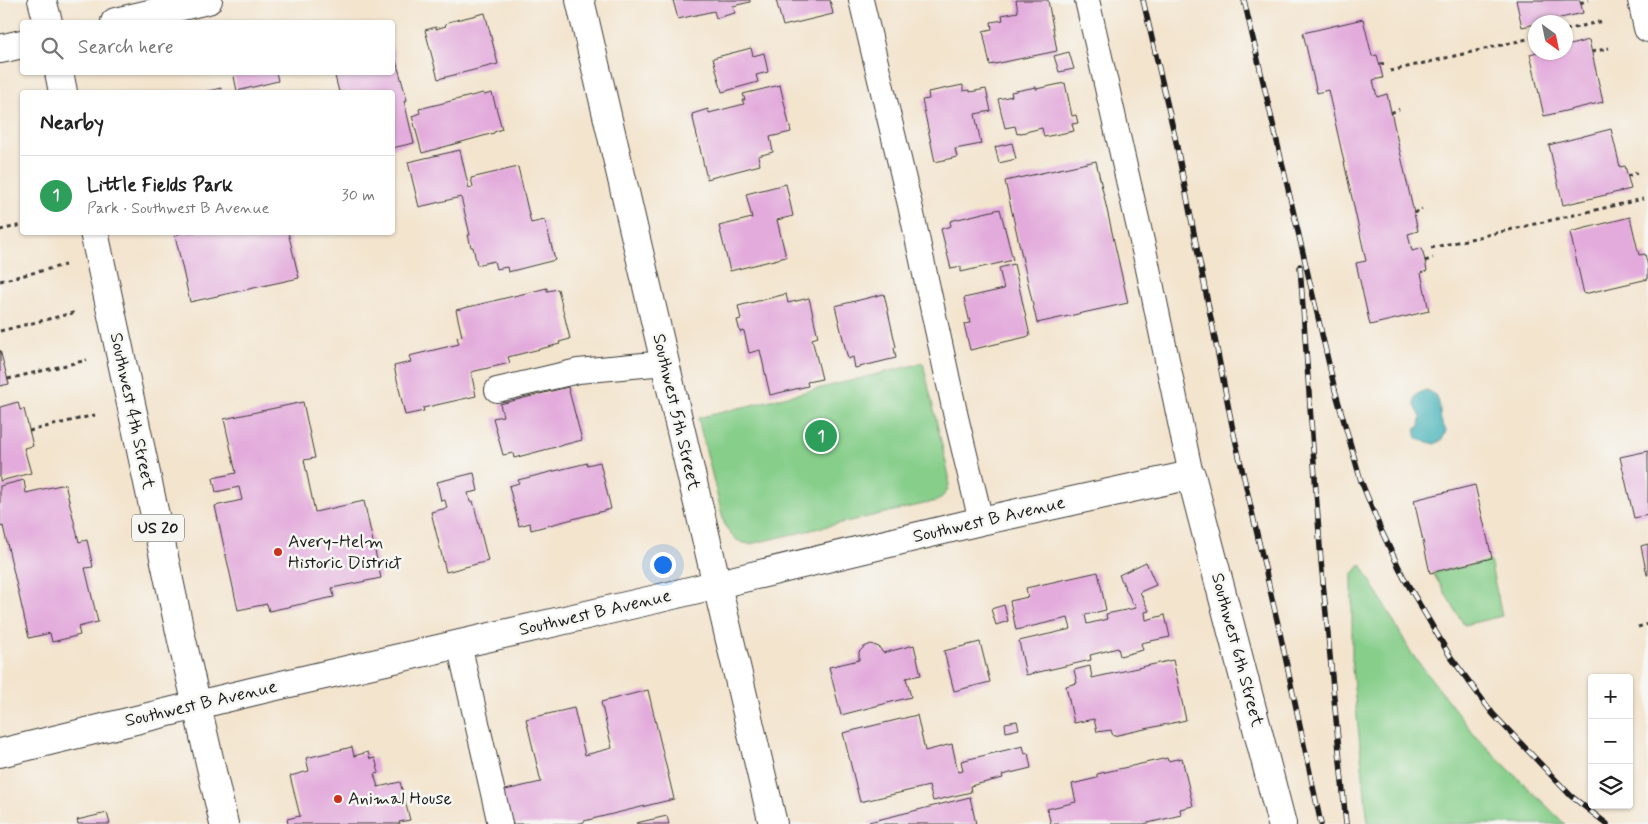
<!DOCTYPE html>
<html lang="en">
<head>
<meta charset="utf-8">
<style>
  body { margin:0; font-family:Mynerve,sans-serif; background:#f2f2f2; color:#222 }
  .controls { position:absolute; right:15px; bottom:15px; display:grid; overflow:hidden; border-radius:5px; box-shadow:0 1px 4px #0004 }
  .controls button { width:45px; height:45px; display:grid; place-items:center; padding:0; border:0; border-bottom:1px solid #e0e0e0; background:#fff; color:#222; font:25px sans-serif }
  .compass { position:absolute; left:1528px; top:15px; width:45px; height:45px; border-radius:50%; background:#fff; box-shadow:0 1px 4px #0004; rotate:147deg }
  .you { position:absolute; left:662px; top:564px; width:18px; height:18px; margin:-12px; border:4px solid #fff; border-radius:50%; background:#1a73e8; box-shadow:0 0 0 8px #1a73e833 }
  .badge { display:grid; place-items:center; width:32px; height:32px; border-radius:50%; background:#c8321e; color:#fff; font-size:16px; font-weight:700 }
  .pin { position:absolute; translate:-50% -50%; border:2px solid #fff; box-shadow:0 1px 5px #0006 }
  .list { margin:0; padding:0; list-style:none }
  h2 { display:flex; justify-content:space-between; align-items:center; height:65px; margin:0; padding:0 20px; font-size:21px }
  h2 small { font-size:16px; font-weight:400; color:#767676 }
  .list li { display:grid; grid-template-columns:32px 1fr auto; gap:15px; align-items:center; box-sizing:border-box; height:80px; padding:0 20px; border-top:1px solid #e0e0e0 }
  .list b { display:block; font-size:19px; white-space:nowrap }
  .list p { margin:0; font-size:16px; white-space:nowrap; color:#767676 }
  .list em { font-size:16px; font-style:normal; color:#767676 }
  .icon { flex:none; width:28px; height:28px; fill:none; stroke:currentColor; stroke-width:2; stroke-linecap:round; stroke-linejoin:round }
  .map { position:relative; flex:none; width:1648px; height:824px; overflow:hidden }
  .search { position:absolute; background:#fff; box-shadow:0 1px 4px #0004; left:20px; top:20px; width:375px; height:55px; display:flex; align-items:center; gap:12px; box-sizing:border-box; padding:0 18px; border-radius:5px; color:#767676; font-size:19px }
  .panel { position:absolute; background:#fff; box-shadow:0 1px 4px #0004; left:20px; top:90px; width:375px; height:145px; border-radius:5px }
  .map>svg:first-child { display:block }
  .green { fill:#86ce8a; stroke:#517553 }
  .water { fill:#3fb0b7; stroke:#2e666a }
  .building { fill:#e3abdc }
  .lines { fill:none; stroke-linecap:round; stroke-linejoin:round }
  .lane-casing { stroke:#3c3a37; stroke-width:26 }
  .street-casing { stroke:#3c3a37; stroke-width:30 }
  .highway-casing { stroke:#3c3a37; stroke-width:30 }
  .path { stroke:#3c3a37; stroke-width:3; stroke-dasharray:4 4; stroke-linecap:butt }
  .lane { stroke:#fff; stroke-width:24 }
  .street { stroke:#fff; stroke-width:28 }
  .highway { stroke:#fff; stroke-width:28 }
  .rail-casing { stroke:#1c1c1c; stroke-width:5.5 }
  .rail { stroke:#f6f6f2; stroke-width:4; stroke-dasharray:11; stroke-linecap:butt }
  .poi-dot { fill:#c8321e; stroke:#f6f6f2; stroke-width:2 }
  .labels { text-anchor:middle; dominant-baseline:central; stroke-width:5; stroke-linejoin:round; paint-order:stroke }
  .shield { fill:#f6f6f2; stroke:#5d5d5c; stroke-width:1 }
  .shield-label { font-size:16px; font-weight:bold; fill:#1c1c1c }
  .street-label { font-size:18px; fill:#1c1c1c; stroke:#f6f6f2 }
  .poi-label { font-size:18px; fill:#1c1c1c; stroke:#f6f6f2; text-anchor:start }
</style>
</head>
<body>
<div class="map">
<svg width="1648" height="824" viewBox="0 0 1648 824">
  <rect width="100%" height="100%" fill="#f6f6f2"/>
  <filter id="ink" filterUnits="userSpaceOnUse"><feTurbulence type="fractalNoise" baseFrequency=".02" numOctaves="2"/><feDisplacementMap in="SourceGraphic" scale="10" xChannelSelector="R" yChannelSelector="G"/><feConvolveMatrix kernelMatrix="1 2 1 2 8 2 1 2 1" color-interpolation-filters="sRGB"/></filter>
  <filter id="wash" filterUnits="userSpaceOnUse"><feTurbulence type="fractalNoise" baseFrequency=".0096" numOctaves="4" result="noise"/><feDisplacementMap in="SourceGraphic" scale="20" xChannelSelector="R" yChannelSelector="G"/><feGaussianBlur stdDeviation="1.12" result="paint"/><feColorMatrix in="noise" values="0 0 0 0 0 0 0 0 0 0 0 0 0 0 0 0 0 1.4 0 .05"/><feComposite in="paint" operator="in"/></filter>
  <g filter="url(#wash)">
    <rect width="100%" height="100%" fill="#f3e4ce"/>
    <g class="green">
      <path d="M923,363l26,113c1,12 -2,18 -12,25l-187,43c-13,-1 -21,-9 -26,-21l-26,-105z"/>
      <path d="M1490,561l12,55 -38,9 -31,-52z"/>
      <path d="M1361,564l51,90 64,83 89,87h-197l-16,-156v-93z"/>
    </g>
    <path class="water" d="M1427,390c15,6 12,17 14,30 1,4 4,7 5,11l-4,9 -7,4 -18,-5 -2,-10 5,-3 1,-9c-7,-12 -13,-23 6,-27z"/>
    <g id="blocks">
      <g class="building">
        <path d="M673,0h77v2l-17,4 2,7 -19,5 -2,-7 -36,8z"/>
        <path d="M776,0h54l3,14 -50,12z"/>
        <path d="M1016,0h32l9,51 -67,14 -7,-34 9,-2 -1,-7 12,-2 -1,-5 16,-3z"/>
        <path d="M1516,0h64l3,13 -41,9h-6v2l-14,3z"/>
        <path d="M485,13l13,51 -60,15 -13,-49 11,-3v2l10,-3 -1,-1 3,-3z"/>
        <path d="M1363,19l9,37 5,-1 6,23 -10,2 4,17 10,-3 31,137 -10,3 4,17 10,-3 3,13 2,10 -6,2 8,38 -59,14 -14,-62 10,-2 -38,-171 -11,3 -14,-60z"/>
        <path d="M1589,40l14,62 -59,14 -14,-62 7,-2h29v-6z"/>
        <path d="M392,46l15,54 -3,1 10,42 -22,5v-56h-53l-5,-20h58z"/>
        <path d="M751,48l2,8 11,-3 4,19 -12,3 2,7 -36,10 -9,-34z"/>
        <path d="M1069,52l5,17 -15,3 -5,-16z"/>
        <path d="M233,72h43l2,9 -41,10z"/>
        <path d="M1065,83l7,33 4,-1 2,8 -6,1 2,7 -30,6 -2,-9 -25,6 -2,-8 -10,2 -7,-29 14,-3 -1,-4 25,-5v2z"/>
        <path d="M780,85l11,47 -21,5 3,15 -15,4 2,9 -53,14 -15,-65 16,-5 1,4 35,-9 -2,-4h3l-2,-6z"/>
        <path d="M963,85v6l6,-1 1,2 16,-3 5,22 -16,3 6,30 -26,5 2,8 -22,5 -13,-62 7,-1 -1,-7z"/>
        <path d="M221,88l1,4h-18z"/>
        <path d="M483,93l1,2 8,-2 10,36 -8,3v1l-72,20 -10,-37 8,-3 -1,-4z"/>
        <path d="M1611,129l9,38 5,-1 6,23 -68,16 -14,-60z"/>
        <path d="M1012,143l4,16 -17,4 -4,-16z"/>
        <path d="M460,150l9,39 4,-2 -2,-9 47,-11 13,56 14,-3 10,40 -47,12 -1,-5 -11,2 -2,-8 -17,4 -4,-18h-2l-3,-12h2l-9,-38 -42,10 -11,-45z"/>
        <path d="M1096,161l32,142 -91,20 -32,-142z"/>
        <path d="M786,184l7,32 -16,4 9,37 -56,14 -11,-45 33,-8 -6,-24z"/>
        <path d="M1000,209l13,51 -52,12v-5l-10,2 -10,-40 10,-3 -1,-5z"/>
        <path d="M1630,217l9,38 6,-1 3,13v12l-64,15 -14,-62z"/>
        <path d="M184,232h104l11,46 -109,24 -15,-67z"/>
        <path d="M1014,264l16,72 -60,14 -6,-26 6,-1 -6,-25 40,-9 -5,-21z"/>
        <path d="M547,288v3l11,-2 12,50 -11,3 1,2 -52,13 2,6 -39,9 5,24 -53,12 1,3 -19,4 -11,-49 17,-4 -2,-6 50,-12 -2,-7 5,-1 -6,-26z"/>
        <path d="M786,294l2,9 21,-5 9,39 -6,2 10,40 -15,3 1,4 -38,9 -10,-45 -11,3 -5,-22 -4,1 -3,-12 4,-1 -3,-13z"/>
        <path d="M884,294l12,53 -2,1 2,10 -41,10 -2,-11 -5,2 -13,-53z"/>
        <path d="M0,350l9,34 -9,2z"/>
        <path d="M568,387l14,53 -68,18 -1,-5 -10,2 -10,-37 10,-2 -3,-12z"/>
        <path d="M18,402l2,8 4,-1 9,37 -9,2 7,25 -31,8v-74z"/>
        <path d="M303,402l12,56 -11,2 11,52 49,-11 17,77 -49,10 2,9 -65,14 -2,-7 -29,6 -23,-104 27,-6 -3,-13 -23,5 -3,-14 23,-5 -12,-54z"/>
        <path d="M1648,451v64l-14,3 -14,-61z"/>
        <path d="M600,462l11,47 -80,21 -1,-7 -11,3 -10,-40 10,-3 -1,-3 69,-17v2z"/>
        <path d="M474,473l4,18 -10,2 2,9 3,-1 15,60 -42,11 -15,-60 16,-4 -2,-8 -4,1 -4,-19z"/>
        <path d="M24,480l2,13 39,-9 14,58 8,-2 6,27 -8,1 13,54 -20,5 2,8 -28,7 -2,-9 -21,5 -26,-112 -3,1v-41z"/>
        <path d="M1475,485l17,73 -62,15 -16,-73z"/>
        <path d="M1648,544v31h-1l-6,-29z"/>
        <path d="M1146,562l10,23 -16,7 9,19 -4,1 1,8 19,-5 5,22 -29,6 2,7 -23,6 -2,-8 -28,7 1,5 -65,15 -7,-34 52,-12 -3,-11 -52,12 -6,-29 18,-4 -2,-9 72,-16 8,38 -21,5 2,9 20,-5 -1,-5 30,-6 -2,-5 -1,1 -14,-29z"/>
        <path d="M1004,605l4,16 -12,4 -5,-16z"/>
        <path d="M980,642l10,40 -36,9 -10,-40z"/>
        <path d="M871,644l8,3 4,6 31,-8 7,30 -15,3 5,19 -70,18 -12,-48 30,-7v-8l5,-5z"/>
        <path d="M1173,660l13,60 -73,16 -2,-6 -14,2 -3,-13 -20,4 -8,-37 11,-3 -3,-13 16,-4 2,12z"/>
        <path d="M648,690l26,109 -90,22v1l-8,2h-68l-7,-33 40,-9 -15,-63 48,-11 11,47 27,-7 -11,-46z"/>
        <path d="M917,715l8,36 27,-7 6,28 5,-1 -2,-10 62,-15 2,8 3,-1 3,15 -29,7 1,3 -33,8 1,6 -38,9 -4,-15 -69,16 -17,-69z"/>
        <path d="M1017,721l2,8 -13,3 -1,-9z"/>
        <path d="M352,747l2,9 14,-4 2,7 5,-1 4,15 -5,1 4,13 22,-5 10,38 -11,2 1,2h-112l-1,-5 13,-3 -10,-40 19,-5 -3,-13z"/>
        <path d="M1167,758l1,3 14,-3 11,48 -13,3 1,6 -37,9h-93l-4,-15 29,-7 -4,-18 25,-6v-4z"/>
        <path d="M970,797l6,27h-107v-2z"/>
        <path d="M107,813l3,11h-32l-1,-4z"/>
        <path d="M667,816l2,8h-32l-1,-1z"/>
      </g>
    </g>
  </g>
  <g filter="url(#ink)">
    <use href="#blocks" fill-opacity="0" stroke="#3c3a37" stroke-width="1"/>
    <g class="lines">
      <g class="lane-casing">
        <g id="lane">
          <path d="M861,0l49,205 46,212 25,104"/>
          <path d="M1087,0l59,259 45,216"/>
          <path d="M497,390l81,-19 87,-8"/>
          <path d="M459,644l41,180"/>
        </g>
      </g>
      <g class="street-casing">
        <g id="street">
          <path d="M580,0l193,824"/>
          <path d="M1642,0l6,28"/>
          <path d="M115,22l93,-22"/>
          <path d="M0,49l22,-5"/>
          <path d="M0,753l255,-62 397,-91 329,-79 210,-46 91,349"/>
        </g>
      </g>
      <g class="highway-casing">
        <g id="highway">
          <path d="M42,0l6,22"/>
          <path d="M59,72l4,20"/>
          <path d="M94,232l87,404 43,188"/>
        </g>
      </g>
      <g class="path">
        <path d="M1580,3l8,-3"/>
        <path d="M1566,30l37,-9"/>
        <path d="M1592,52l17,-4"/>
        <path d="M1380,64l8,-1"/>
        <path d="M1390,71l146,-34"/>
        <path d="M1391,113l8,-4"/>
        <path d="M1627,176l10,-3"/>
        <path d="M1414,213l8,-4"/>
        <path d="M0,230l22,-5"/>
        <path d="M1431,248l212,-49"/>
        <path d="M1425,261l8,-3"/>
        <path d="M0,281l65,-16"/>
        <path d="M0,331l77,-19"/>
        <path d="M8,379l79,-19"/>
        <path d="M29,431l70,-17"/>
        <path d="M1638,627l10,-3"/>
      </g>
      <use href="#lane" class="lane"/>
      <use href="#street" class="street"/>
      <use href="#highway" class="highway"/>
      <g class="rail-casing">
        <g id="rail">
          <path d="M1143,0l32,137 58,293 47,203 41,191"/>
          <path d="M1244,0l91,390 26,91 20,49 23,48 46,78 43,58 78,82 36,28"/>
          <path d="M1300,266l21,295 25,263"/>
        </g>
      </g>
      <use href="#rail" class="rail"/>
    </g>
  </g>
  <g class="poi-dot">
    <circle cx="278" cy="552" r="5"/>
    <circle cx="338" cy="799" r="5"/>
  </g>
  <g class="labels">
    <rect class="shield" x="132" y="514.5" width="52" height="27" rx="4"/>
    <g class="shield-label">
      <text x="158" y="528">US 20</text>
    </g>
    <g class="street-label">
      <text transform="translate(132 411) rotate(78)">Southwest 4th Street</text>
      <text transform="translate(676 412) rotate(77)">Southwest 5th Street</text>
      <text transform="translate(989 520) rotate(-13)">Southwest B Avenue</text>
      <text transform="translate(595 613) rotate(-13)">Southwest B Avenue</text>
      <text transform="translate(1237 650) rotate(75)">Southwest 6th Street</text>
      <text transform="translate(201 704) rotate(-13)">Southwest B Avenue</text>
    </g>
    <g class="poi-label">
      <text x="288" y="542">Avery-Helm<tspan x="288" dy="21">Historic District</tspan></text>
      <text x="348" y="799">Animal House</text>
    </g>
  </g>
</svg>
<div class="controls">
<button>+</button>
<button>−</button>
<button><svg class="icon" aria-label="layers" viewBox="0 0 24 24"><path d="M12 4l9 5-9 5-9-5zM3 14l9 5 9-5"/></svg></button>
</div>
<svg class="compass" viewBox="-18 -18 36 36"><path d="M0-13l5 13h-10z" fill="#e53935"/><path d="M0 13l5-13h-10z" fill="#767676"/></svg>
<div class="you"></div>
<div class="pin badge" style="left:821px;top:436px;background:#2e9e5b">1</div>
<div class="search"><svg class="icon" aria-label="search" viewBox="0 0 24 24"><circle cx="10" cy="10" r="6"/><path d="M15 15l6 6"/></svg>Search here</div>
<section class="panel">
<h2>Nearby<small></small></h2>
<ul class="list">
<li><span class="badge" style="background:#2e9e5b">1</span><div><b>Little Fields Park</b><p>Park · Southwest B Avenue</p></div><em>30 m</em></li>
</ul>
</section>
</div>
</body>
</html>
